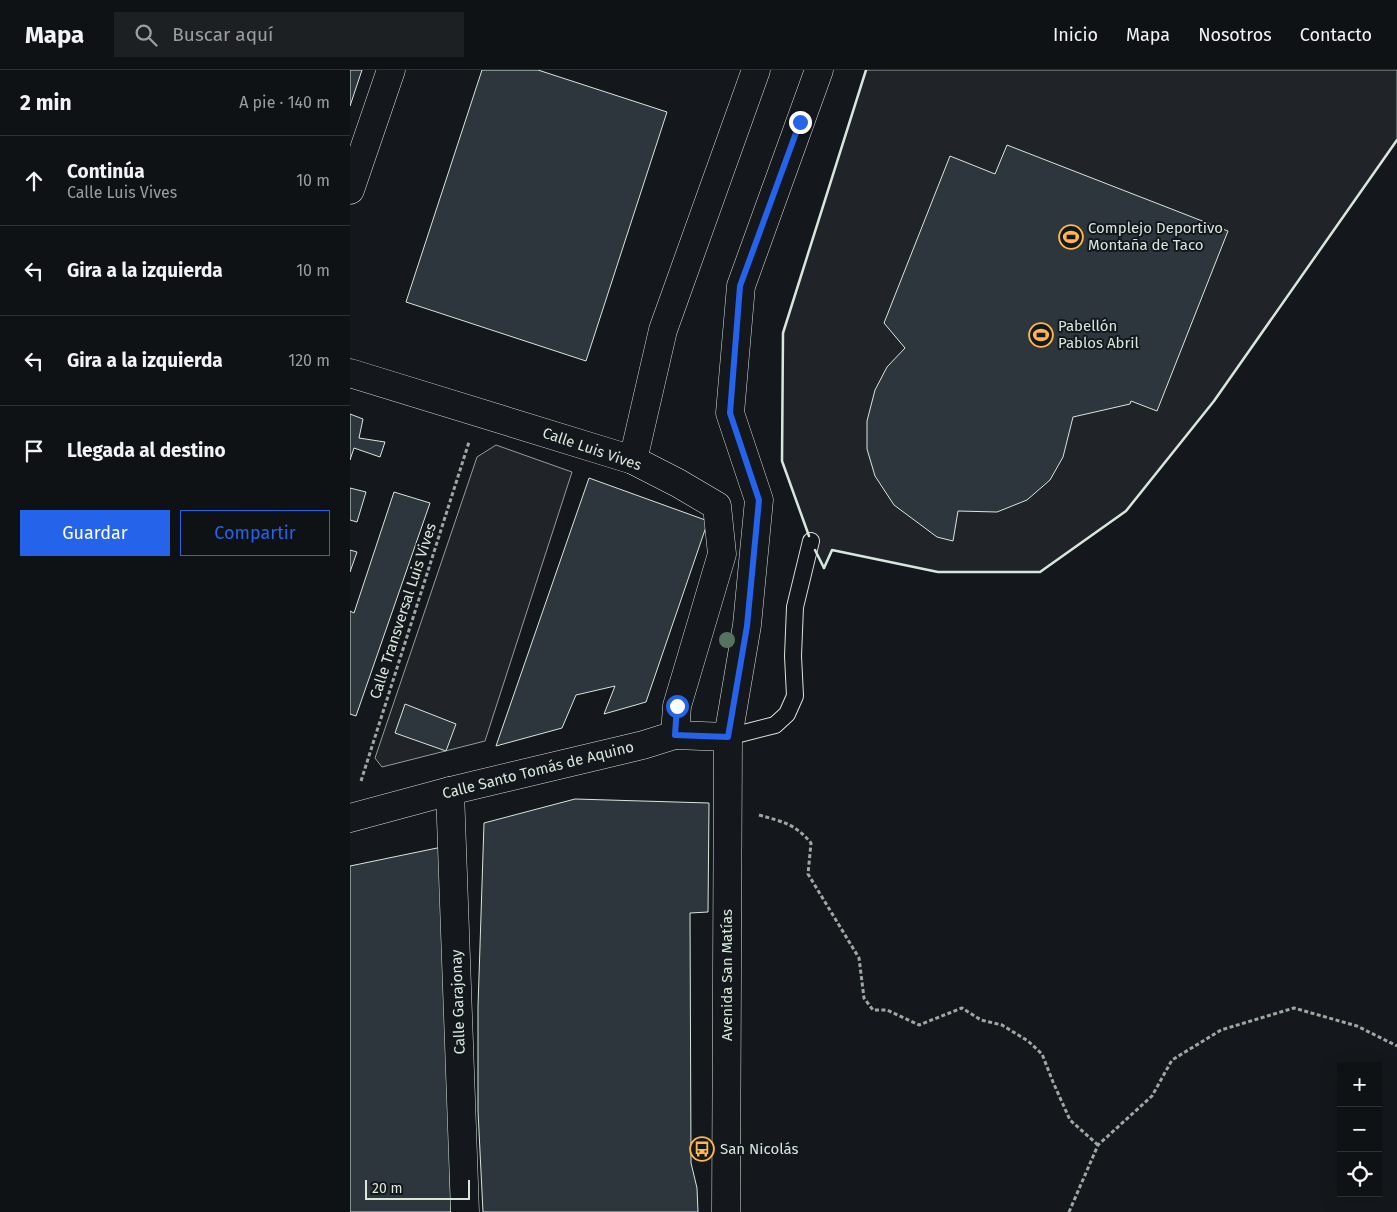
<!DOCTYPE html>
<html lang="es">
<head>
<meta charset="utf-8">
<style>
  body { margin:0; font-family:"Fira Sans",sans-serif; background:#1d2022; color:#f1f3f6 }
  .controls { position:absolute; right:15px; bottom:15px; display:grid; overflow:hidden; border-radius:0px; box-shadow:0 5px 20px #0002 }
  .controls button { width:45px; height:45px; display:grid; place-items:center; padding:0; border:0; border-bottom:1px solid #2f3234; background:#0f1215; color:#f1f3f6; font:25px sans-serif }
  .scale { position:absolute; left:15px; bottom:12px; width:105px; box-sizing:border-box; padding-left:5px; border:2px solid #d8e6dc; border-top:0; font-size:14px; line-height:18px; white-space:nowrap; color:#d8e6dc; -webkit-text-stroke:4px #14181c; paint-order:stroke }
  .stop { position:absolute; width:15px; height:15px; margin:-11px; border:4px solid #2563eb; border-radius:50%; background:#fff }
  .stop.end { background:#2563eb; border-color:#fff; box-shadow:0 1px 5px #0008 }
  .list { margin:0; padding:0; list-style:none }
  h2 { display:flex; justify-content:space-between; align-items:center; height:65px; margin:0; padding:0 20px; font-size:21px }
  h2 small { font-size:16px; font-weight:400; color:#9b9ea0 }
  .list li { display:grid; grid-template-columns:32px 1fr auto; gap:15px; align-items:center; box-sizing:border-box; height:90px; padding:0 20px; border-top:1px solid #2f3234 }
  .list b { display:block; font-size:19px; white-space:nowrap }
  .list p { margin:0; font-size:16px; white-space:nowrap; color:#9b9ea0 }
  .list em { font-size:16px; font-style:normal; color:#9b9ea0 }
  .actions { display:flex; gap:10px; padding:15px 20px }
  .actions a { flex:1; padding:11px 0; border:1px solid #2563eb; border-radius:0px; text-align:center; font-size:18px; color:#2563eb }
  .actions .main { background:#2563eb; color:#fff }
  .icon { flex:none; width:28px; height:28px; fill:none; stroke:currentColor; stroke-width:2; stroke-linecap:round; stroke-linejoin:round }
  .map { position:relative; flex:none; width:1047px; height:1142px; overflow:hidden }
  header { display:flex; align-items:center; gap:30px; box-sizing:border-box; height:70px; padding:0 25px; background:#0f1215; border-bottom:1px solid #2f3234 }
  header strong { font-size:24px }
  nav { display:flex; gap:28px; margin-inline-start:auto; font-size:18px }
  .search { width:350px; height:45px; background:#1d2022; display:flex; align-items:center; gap:12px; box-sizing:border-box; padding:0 18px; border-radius:0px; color:#9b9ea0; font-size:19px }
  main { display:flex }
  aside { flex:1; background:#0f1215 }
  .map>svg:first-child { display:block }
  .pitch { fill:#202428; stroke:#939e99 }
  .building { fill:#2c363c; stroke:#d8e6dc }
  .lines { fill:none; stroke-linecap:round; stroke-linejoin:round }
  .service-casing { stroke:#d8e6dc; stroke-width:18 }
  .minor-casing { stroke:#d8e6dc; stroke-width:29 }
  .path { stroke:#9da8a2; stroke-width:3; stroke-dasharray:4 2.5; stroke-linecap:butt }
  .service { stroke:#14181c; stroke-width:16 }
  .minor { stroke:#14181c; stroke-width:28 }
  .wall { stroke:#d8e6dc; stroke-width:2.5 }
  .tree { fill:#55745f }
  .route { stroke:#2563eb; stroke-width:6 }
  .labels { text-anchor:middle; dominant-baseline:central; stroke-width:4; stroke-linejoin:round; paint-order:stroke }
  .poi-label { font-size:15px; fill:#d8e6dc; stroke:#14181c; text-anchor:start }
  .street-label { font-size:15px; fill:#d8e6dc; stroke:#14181c }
</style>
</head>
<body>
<header>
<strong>Mapa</strong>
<div class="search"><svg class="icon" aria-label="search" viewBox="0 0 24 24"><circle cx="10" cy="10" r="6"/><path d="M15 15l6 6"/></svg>Buscar aquí</div>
<nav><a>Inicio</a><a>Mapa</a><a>Nosotros</a><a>Contacto</a></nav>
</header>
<main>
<aside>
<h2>2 min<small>A pie · 140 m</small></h2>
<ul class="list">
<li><svg class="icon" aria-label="ahead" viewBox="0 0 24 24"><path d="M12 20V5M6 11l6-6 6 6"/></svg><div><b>Continúa</b><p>Calle Luis Vives</p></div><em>10 m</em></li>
<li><svg class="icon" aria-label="left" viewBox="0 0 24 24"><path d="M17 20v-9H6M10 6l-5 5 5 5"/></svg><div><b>Gira a la izquierda</b></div><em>10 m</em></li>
<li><svg class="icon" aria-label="left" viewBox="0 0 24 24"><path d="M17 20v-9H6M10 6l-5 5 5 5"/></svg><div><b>Gira a la izquierda</b></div><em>120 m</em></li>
<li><svg class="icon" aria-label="arrive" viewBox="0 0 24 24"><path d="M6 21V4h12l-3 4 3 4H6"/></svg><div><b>Llegada al destino</b></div></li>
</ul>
<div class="actions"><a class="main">Guardar</a><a>Compartir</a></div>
</aside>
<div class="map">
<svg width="1047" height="1142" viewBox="0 0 1047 1142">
  <rect width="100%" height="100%" fill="#14181c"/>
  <g class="pitch">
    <path d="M516,0h531v70l-183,261 -88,110 -86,61h-102l-105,-22 -9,18 -13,-27 -29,-80 1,-128z"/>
    <path d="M146,375l76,27 -87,269 -103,26 -7,-9 102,-301z"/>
  </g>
  <g class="building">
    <path d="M0,0h12l-12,36z"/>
    <path d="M132,0h56l129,42 -81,249 -180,-59z"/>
    <path d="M657,75l221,86 -71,180 -26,-10 -1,3 -57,13 -10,40 -13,23 -23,20 -30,12 -39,-1 -5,30 -16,-4 -43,-32 -19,-29 -8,-27v-28l8,-31 12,-23 18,-19 -21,-25 66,-167 45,18z"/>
    <path d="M0,344l13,5 -4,19 26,4 -5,15 -26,-9 -4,12z"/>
    <path d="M239,408l119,43 -62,181 -42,12 11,-28 -39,9 -14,33 -66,18z"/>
    <path d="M0,418l16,4 -9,30 -7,-2z"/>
    <path d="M44,422l36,11 -74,213 -6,-2v-103l4,2z"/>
    <path d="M0,480l7,2 -7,20z"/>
    <path d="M55,634l51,20 -10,27 -51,-18z"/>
    <path d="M225,729l134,4 -1,109 -18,1 1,250 6,25 1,24h-215l-5,-101v-104l6,-184z"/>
    <path d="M92,777l9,365h-101v-346z"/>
  </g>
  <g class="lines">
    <g class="service-casing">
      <path id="service" d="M378,667l47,-12 12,-11 8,-18 -2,-40 2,-49 16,-66"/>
    </g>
    <g class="minor-casing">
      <g id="minor">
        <path d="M0,120l41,-120"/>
        <path d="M0,303l283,87 45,23 39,23 5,48 -45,152 -2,29"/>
        <path d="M283,390l30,-130 93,-260"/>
        <path d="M100,721l15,421"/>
        <path d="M0,748l100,-27 193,-46 32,-10 53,2"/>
        <path d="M376,1142l2,-475 19,-112 12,-125 -29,-87 11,-127 78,-216"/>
      </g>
    </g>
    <g class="path">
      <path d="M11,711l108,-339"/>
      <path d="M409,745c24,7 35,8 52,28l-3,31 51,84 5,40 9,12h14l32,15 43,-17 19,12 21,5 26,16 14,13 11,28 17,38 28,25"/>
      <path d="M719,1142l29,-67 54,-49 20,-36 49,-30 73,-22 63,18 40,20"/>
    </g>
    <use href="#service" class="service"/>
    <use href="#minor" class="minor"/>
    <g class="wall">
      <path d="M459,466l-27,-75 1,-128 83,-263"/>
      <path d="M465,480l9,18"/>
      <path d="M474,498l8,-18 106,22h102l86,-61 88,-110 183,-261"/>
    </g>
  </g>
  <circle class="tree" cx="377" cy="570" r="8"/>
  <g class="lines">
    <path class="route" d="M327,636l-2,29 53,2 19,-111 12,-126 -29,-87 10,-127 60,-164"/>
  </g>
  <defs>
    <g id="stadium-ring" transform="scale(1.25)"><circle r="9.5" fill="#14181c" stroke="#ffb74d" stroke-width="1.5"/><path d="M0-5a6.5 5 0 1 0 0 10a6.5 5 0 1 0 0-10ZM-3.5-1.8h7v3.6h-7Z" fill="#ffb74d"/></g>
    <g id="bus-ring" transform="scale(1.25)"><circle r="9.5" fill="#14181c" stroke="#ffb74d" stroke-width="1.5"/><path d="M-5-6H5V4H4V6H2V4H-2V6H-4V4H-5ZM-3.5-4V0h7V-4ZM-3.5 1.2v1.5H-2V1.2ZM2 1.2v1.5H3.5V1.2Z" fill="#ffb74d"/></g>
  </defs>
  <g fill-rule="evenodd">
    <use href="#stadium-ring" x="721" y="167"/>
    <use href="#stadium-ring" x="691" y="265"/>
    <use href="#bus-ring" x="352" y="1079"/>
  </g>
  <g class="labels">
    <g class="poi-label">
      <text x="738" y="158">Complejo Deportivo<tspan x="738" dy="17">Montaña de Taco</tspan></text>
      <text x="708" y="256">Pabellón<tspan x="708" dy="17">Pablos Abril</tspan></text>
      <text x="370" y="1079">San Nicolás</text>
    </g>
    <g class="street-label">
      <text transform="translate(242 379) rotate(19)">Calle Luis Vives</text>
      <text transform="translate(53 541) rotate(-72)">Calle Transversal Luis Vives</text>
      <text transform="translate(188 700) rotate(-14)">Calle Santo Tomás de Aquino</text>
      <text transform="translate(377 905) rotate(-90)">Avenida San Matías</text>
      <text transform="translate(108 932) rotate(-92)">Calle Garajonay</text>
    </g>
  </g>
</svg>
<div class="controls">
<button>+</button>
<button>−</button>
<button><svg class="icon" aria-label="locate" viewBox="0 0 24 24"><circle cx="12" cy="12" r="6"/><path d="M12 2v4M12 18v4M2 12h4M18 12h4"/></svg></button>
</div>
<div class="scale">20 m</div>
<div class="stop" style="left:327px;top:636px"></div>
<div class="stop end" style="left:450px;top:52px"></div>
</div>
</main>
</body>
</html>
